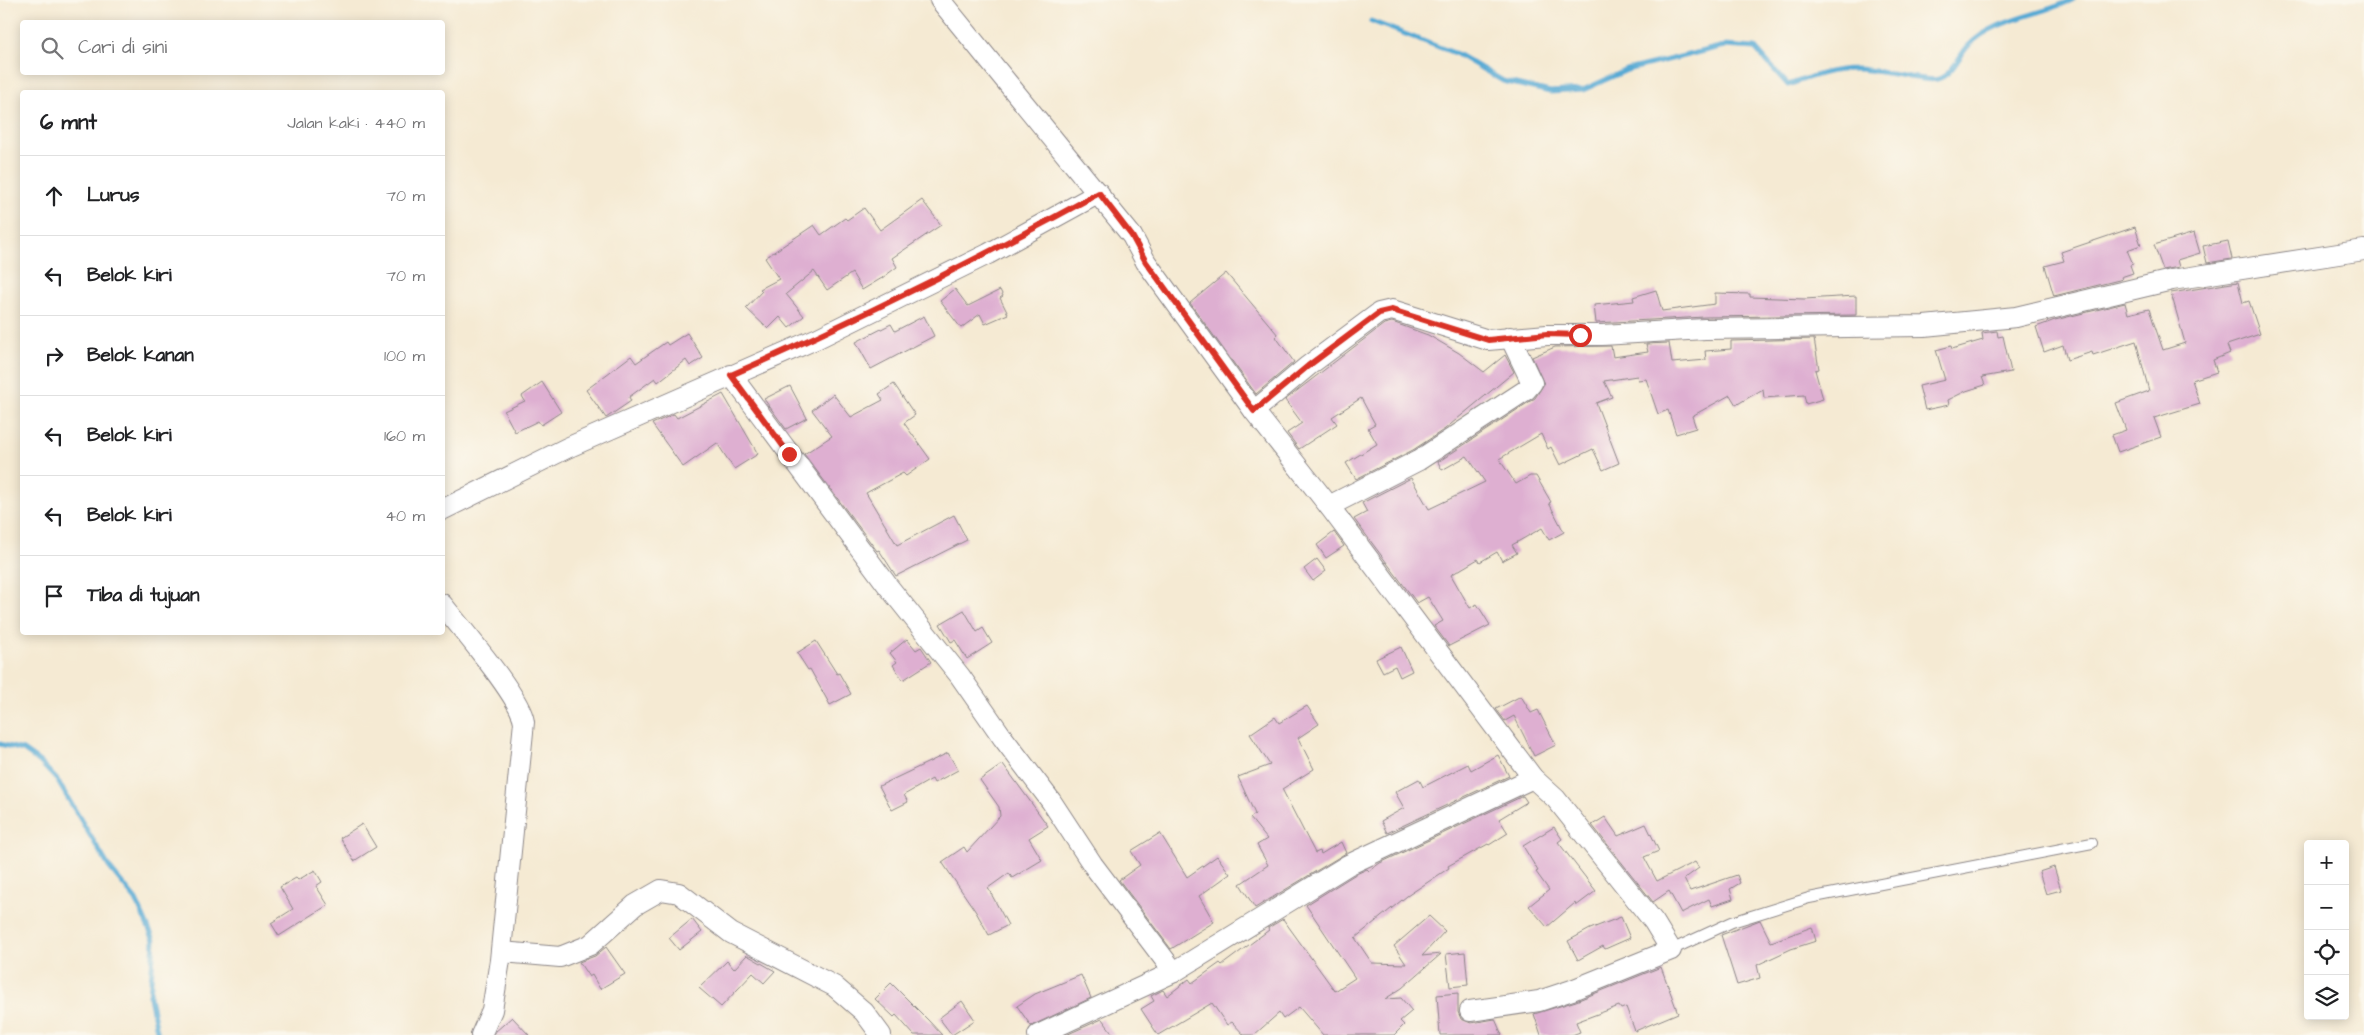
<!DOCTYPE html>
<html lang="id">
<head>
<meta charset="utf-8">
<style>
  body { margin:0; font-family:"Architects Daughter",sans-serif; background:#f2f2f2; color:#202124 }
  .controls { position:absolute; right:15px; bottom:15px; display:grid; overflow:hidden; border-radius:5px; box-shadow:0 2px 12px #0003 }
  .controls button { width:45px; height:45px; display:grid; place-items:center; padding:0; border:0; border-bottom:1px solid #e0e0e0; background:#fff; color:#202124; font:25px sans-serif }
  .stop { position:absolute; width:15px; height:15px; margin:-11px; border:4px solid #d93025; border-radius:50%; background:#fff }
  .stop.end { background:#d93025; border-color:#fff; box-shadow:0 1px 5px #0008 }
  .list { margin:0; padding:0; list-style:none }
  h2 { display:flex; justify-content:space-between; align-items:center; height:65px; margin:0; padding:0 20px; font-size:21px }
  h2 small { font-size:16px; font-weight:400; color:#757577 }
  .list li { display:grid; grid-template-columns:32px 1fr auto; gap:15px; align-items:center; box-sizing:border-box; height:80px; padding:0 20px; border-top:1px solid #e0e0e0 }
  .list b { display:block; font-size:19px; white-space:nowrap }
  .list em { font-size:16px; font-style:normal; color:#757577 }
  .icon { flex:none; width:28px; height:28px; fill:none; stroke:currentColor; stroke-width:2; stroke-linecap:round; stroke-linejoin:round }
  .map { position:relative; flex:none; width:2364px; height:1035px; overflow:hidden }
  .search { position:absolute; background:#fff; box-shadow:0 2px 12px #0003; left:20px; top:20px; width:425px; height:55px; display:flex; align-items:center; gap:12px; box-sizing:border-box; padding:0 18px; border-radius:5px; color:#757577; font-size:19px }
  .panel { position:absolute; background:#fff; box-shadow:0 2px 12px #0003; left:20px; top:90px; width:425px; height:545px; border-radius:5px }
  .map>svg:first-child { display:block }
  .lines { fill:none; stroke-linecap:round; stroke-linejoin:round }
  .stream { stroke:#59aad4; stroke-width:5 }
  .building { fill:#deafd1 }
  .service-casing { stroke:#8c8687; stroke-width:12 }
  .minor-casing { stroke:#8c8687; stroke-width:22 }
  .service { stroke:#fff; stroke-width:10 }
  .minor { stroke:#fff; stroke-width:20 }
  .route { stroke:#d93025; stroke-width:6 }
</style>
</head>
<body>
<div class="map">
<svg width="2364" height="1035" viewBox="0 0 2364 1035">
  <rect width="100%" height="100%" fill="#fbf7ec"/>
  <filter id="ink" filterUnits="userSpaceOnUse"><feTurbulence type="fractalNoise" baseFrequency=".02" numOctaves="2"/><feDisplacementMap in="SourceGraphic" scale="10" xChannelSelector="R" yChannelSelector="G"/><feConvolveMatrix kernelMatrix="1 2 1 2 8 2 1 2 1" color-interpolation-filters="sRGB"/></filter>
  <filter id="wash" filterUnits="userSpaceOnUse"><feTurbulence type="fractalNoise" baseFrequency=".0096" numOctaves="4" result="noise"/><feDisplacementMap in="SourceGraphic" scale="20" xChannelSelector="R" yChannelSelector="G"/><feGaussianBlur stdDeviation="1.12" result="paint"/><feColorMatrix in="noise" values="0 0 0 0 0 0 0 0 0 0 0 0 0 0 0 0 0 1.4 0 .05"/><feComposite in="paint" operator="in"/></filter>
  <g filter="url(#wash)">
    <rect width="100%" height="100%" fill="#f5ead3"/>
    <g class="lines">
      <g class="stream">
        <path d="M1371,21l86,33 46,27 47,11 33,-2 44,-20 97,-24 31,2 33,37c22,-8 43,-16 67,-16 17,-1 71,14 83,10 15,-5 20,-22 30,-33 27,-28 71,-30 104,-46"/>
        <path d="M0,744l23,6 17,12 17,18 52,87 27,33 18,40 -4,57 8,38"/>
      </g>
    </g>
    <g id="blocks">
      <g class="building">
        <path d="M922,200l19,25 -49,33 5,9 -15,11 -20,12 -10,-17 -25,17 -13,-19 -28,23 18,22 -15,12 -9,-11 -12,12 -22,-21 16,-17 -2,-2 19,-10 -14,-21 49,-33 7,10 24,-17 2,2 17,-12 16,22z"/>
        <path d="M2135,227l6,18 -14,5 6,14 -3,1 3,8 -12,4 1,2 -3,1 -65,16 -9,-30 19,-5 -3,-9z"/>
        <path d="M2194,233l6,20 -23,7 2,7 -16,3 -9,-25z"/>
        <path d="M2228,241l4,18 -25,4 -4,-17z"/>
        <path d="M1226,273l52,62 -2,2 18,25 -38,32 -66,-91z"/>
        <path d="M2238,282l5,21 6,-2 11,33 -33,11 3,8 -17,7 4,12 -25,8 8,24 -46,14 7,19 -43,15 -6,-17 14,-5 -10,-27 33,-12 -13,-50 -43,14 -1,-3 -25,8 -4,-15 -19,7 -8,-25 19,-7 70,-17 3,11 21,-5 14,41 22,-7 -14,-50z"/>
        <path d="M955,289l13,17 32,-16 3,6 -3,2 8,16 -23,10 -5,-10 -19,14 -21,-27z"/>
        <path d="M1656,290l6,21 53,-7v-11l35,1v3l54,2 52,-3v19l-152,2 -108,6 -2,-18 40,-4 -1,-4z"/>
        <path d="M924,316l10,20 -63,33 -15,-27 35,-18 4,7z"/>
        <path d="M1392,322l36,13 31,18 25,19 21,-17 9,17 -69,57 -32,21 -57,29 -10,-16 31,-19 -9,-16 7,-4 -14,-26 -29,19 5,7 -38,25 -12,-16 15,-10 -17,-23 99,-76z"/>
        <path d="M1997,331l1,6 5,-1 8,36 -29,5 3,8 -19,6 -18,9 1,5 -24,5 -6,-24 26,-6 -9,-30 15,-4 1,3 31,-9 -1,-7z"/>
        <path d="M687,333l16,25 -13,8 -4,-6 -28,22 -3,-4 -26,19 2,4 -25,17 -20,-28 45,-34 5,7 30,-21 2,3z"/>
        <path d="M1814,339l5,30 -4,1 8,29 -17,5 -2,-9 -40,3 -1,-9 -27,16 -6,-10 -38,21 4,12 -20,6 -8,-24 -10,4 -12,-35 -8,1 -1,-4 -33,5 8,16 -16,6 23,60 -16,7 -10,-21 -33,16 -9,-18 -3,2 -7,-15 -42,25 17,25 14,-8h6l15,26 -2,1 15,29 -15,8 -7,-12 -30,17 5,8 -15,8 -5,-9 -17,10 -2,-3 -27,16 19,33 7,-4 13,21 -41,21 -15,-20 9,-5 -15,-24 -11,6 -63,-84 13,-7 -5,-9 49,-25 18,31 56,-27 -18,-26 -25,14 -4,-8 97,-64 9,-14 -12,-27 23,-10 56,-1 2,11 35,-5 -2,-8 23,-1 3,20 34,-3 -1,-9 26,-2v-8z"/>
        <path d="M542,382l19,30 -20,13 -3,-4 -23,11 -11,-21 21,-10 -3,-5z"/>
        <path d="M894,384l21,31 -11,8 26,36 -24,17 -3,-3 -37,20 31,52 57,-30 13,25 -71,36 -17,-26 -2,1 -73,-97 28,-18 -20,-26 21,-16 18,23 32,-17 -4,-6z"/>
        <path d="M790,386l17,32 -21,11 -22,-30z"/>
        <path d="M723,394l35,60 -24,15 -17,-26 -34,24 -31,-43 22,-10 3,4z"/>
        <path d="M1334,532l10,14 -18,12 -9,-13z"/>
        <path d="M1317,559l9,12 -13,10 -9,-12z"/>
        <path d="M964,610l13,22 6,-4 9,15 -25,16 -12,-19 -4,2 -11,-18z"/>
        <path d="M907,639l9,11 5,-3 10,15 -28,18 -10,-15 4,-3 -7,-9z"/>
        <path d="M816,641l21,33 2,-1 12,21 -21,11 -20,-36 -2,1 -11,-17z"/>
        <path d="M1401,647l11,24 -12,6 -5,-11 -12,6 -7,-13z"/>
        <path d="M1521,696l10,17 7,-3 18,35 -22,11 -20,-40 -9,5 -9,-12z"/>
        <path d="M1307,706l12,18 -21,14 16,31 -32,20 33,64 5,-2 1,3 20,-12 5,11 -91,55 -15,-24 28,-19 -11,-20 10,-6 -17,-21 5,-4 -17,-37 32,-12 -20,-31 25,-17 4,6z"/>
        <path d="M948,753l10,17 -24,13 -2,-4 -28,16 4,7 -16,8 -13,-24z"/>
        <path d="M1498,755l11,21 -122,57 -6,-12 23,-13 -9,-16 24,-13 4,8 45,-23 3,6z"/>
        <path d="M1003,764l45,62 -19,12 13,22 -30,18 -3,-5 -21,15 20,37 -19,10 -13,-23 -34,-50 22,-15 3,5 33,-36 -1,-9 -19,-27z"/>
        <path d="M1523,796l4,6 -28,17 9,14 -19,12 -1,-1 -40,22 1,2 -42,28 -52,42 17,25 34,1 -12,-18 35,-30 16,15 -23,25 19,-2 -39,34 -17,11 16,-1 11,13 -12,10 4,4 -10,10h-71l-24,-28 -16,12 -4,-6 -25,22h-10l-12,-13 -5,3 -15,-22 -54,32 -17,-26 13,-8 -3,-5 12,-6 4,6 22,-17 3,4 28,-20 2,2 47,-35 -1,-2 15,-9 52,72 20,-13 -49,-73 48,-30 13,-6 2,2 11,-8z"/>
        <path d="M1605,817l13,19 28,-12 13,27 -15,6 13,24 38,-19 4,6 -15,11 6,12 47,-16 3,8 -10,6 3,10 -21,7 -3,-7 -28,14 -12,-22 -16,11 -61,-77z"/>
        <path d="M362,824l14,23 -22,14 -14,-23z"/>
        <path d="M1554,827l8,12 -4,3 38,49 -20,15 -1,-3 -28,24 -18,-21 20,-16 -13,-18 2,-1 -15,-25z"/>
        <path d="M1160,833l27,44 30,-21 13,18 -31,22 15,26 -43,27 -52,-69 21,-15 -9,-14z"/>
        <path d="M2054,867l7,23 -15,4 -7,-22z"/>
        <path d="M315,870l7,12 -6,4 12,19 -49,31 -8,-13 22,-14 -13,-22 16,-9 2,2z"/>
        <path d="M1621,917l9,21 -25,11 -2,-3 -25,14 -10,-19 22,-12z"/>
        <path d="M692,919l10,13 -23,18 -10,-12z"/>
        <path d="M1760,920l11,22 41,-15 4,14 -25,8 -34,16 3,13 -23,7 -16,-50z"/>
        <path d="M606,947l19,27 -25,15 -8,-14 -3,2 -10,-15 16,-6z"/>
        <path d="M1465,952l3,33 -18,2 -4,-33z"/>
        <path d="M747,955l28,16 -11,12 -11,-10 -32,34 -22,-19 28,-27 7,8z"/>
        <path d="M1661,967l17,46 -43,18 -9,-24 -5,2 -2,-3 -43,16 4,10 -8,3h-31l-7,-21 42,-13z"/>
        <path d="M1081,975l10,23 -60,28 -14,-20 18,-12z"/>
        <path d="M891,983l37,37 14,15h-28l-18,-20 -2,2 -19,-18z"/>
        <path d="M1458,993v19l3,7 10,4 24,-4 7,16h-62l-3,-40z"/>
        <path d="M962,1001l13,19 -23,15 -13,-17z"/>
        <path d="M512,1017l17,18h-35l1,-3z"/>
        <path d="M1102,1019l12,16h-48z"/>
      </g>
    </g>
  </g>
  <g filter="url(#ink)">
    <use href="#blocks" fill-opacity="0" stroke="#8c8687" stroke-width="1"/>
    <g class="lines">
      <g class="service-casing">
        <path id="service" d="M1671,950l61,-28 77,-24 283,-55"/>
      </g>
      <g class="minor-casing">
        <g id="minor">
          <path d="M940,0l192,236 14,26 108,149 75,95 204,272 23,21 98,123 17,28 -99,40 -33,11 -69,10"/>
          <path d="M731,375l157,211 72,90 43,62 48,63 42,64 81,107"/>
          <path d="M1254,411l54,-45 71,-53 13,-3 96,30 59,-5h55l103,-6 219,-3 92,-9 156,-37 192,-30"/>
          <path d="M1329,506l90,-46 107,-70 6,-7 -22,-46"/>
          <path d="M442,510l125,-62 251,-110 170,-84 111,-61"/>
          <path d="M442,604c18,23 79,93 82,118l-24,238 -8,50 -11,25"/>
          <path d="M501,952l59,5 30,-12 45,-40 26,-15 18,3 52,40 103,53 30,26 17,23"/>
          <path d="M1038,1035l136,-63 174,-107 185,-87"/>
        </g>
      </g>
      <use href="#service" class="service"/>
      <use href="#minor" class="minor"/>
    </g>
  </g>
  <g class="lines" filter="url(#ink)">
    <path class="route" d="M789,454l-58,-79c126,-55 248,-116 368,-182l33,43 14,26 108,149 54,-45 71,-53 13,-3 96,30 59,-6 33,1"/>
  </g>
</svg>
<div class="controls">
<button>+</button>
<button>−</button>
<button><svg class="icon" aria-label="locate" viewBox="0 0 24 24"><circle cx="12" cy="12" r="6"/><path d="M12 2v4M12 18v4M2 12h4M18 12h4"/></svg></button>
<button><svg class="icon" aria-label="layers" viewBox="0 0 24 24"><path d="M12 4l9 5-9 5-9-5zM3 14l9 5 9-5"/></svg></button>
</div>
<div class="stop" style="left:1580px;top:335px"></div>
<div class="stop end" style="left:789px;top:454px"></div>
<div class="search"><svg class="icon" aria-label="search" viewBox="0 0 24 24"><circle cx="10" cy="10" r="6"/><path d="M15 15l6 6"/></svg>Cari di sini</div>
<section class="panel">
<h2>6 mnt<small>Jalan kaki · 440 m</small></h2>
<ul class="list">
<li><svg class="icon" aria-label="ahead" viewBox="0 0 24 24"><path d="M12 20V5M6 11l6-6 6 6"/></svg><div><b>Lurus</b></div><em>70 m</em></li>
<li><svg class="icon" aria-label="left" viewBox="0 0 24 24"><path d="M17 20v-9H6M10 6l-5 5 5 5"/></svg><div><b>Belok kiri</b></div><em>70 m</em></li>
<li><svg class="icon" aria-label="right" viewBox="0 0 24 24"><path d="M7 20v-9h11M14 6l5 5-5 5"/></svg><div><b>Belok kanan</b></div><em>100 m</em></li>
<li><svg class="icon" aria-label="left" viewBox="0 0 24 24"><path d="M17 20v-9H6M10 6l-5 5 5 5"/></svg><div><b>Belok kiri</b></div><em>160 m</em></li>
<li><svg class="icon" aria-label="left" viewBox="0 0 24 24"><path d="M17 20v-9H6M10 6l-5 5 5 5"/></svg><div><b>Belok kiri</b></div><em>40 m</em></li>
<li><svg class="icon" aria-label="arrive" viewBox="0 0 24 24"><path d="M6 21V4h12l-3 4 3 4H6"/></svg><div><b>Tiba di tujuan</b></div></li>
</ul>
</section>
</div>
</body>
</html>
